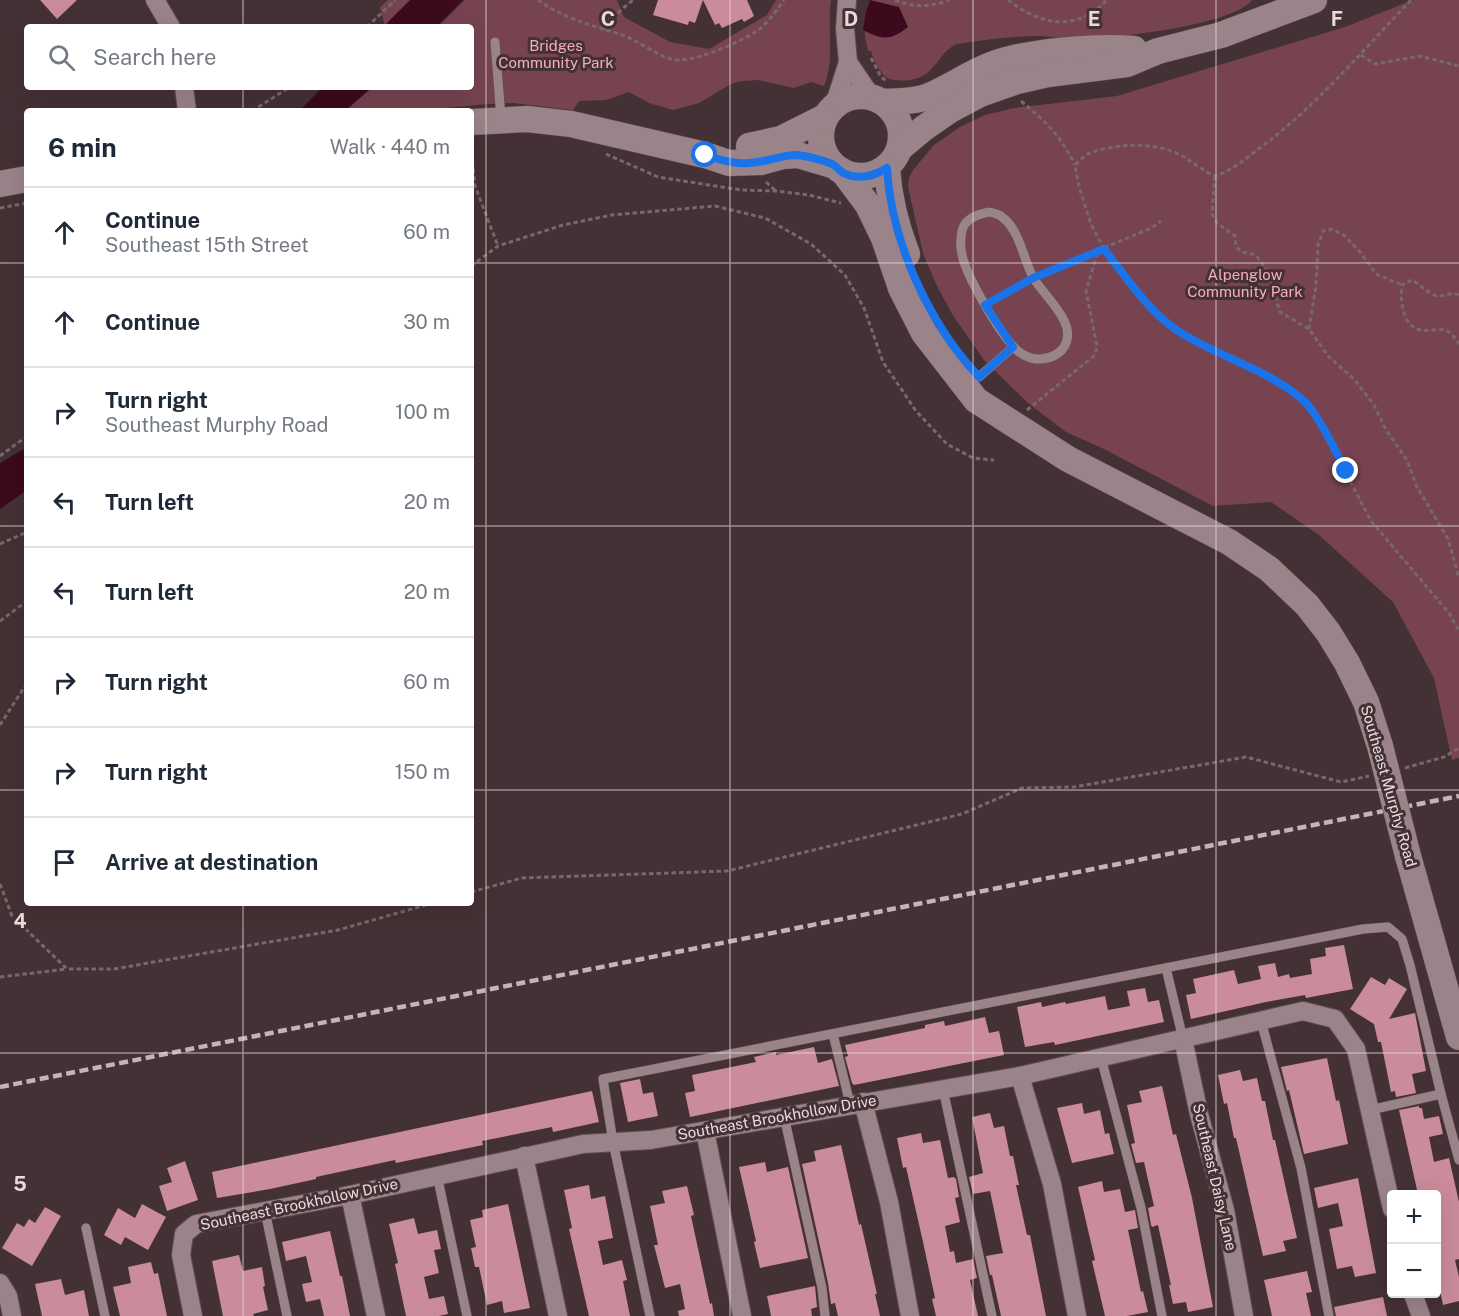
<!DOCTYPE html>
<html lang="en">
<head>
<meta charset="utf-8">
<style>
  body { margin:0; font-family:"Public Sans",sans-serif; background:#f6f6f7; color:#1f2937 }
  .controls { position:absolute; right:18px; bottom:18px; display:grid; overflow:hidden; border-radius:6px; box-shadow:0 6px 24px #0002 }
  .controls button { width:54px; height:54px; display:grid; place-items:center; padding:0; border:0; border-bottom:2px solid #e0e1e3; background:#fff; color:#1f2937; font:30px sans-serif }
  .stop { position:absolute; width:18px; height:18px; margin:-14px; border:4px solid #1a73e8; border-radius:50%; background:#fff }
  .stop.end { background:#1a73e8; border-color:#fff; box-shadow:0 2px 6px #0008 }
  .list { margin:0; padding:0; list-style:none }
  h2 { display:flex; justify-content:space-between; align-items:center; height:78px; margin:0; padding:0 24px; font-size:26px }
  h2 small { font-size:20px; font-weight:400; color:#747a83 }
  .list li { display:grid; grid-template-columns:39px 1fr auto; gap:18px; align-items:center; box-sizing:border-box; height:90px; padding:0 24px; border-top:2px solid #e0e1e3 }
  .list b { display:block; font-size:22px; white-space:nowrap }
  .list p { margin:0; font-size:20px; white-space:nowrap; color:#747a83 }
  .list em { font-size:20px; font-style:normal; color:#747a83 }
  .icon { flex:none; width:33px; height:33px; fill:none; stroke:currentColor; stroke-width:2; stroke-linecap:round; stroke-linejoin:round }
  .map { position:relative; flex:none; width:1459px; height:1316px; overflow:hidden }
  .search { position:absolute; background:#fff; box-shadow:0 6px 24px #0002; left:24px; top:24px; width:450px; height:66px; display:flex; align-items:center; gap:15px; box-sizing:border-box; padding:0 21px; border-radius:6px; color:#747a83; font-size:22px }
  .panel { position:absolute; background:#fff; box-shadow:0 6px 24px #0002; left:24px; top:108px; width:450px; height:798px; border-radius:6px }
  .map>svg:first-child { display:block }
  .green { fill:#774351 }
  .water { fill:#3c0a1c }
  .building { fill:#ca8b9a }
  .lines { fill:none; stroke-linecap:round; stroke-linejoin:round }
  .lane-casing { stroke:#5f4f53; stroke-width:10 }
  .street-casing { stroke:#5f4f53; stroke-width:20 }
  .secondary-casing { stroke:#5f4f53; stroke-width:27 }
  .path { stroke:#78676b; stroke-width:3; stroke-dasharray:4.5 3; stroke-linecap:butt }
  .lane { stroke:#9b8489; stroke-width:9 }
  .street { stroke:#9b8489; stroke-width:18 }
  .secondary { stroke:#9b8489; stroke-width:26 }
  .rail { stroke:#c3b4b8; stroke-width:4.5; stroke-dasharray:9 4.5; stroke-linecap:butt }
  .secondary-bridge-casing { stroke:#5f4f53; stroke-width:27; stroke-linecap:butt }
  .secondary-bridge { stroke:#9b8489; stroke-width:26 }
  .route { stroke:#1a73e8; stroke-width:8 }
  .grid { fill:none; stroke:#e8dbde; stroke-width:1.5; stroke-opacity:0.55 }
  .labels { text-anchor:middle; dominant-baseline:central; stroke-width:6; stroke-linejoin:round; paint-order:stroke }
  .park-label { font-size:15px; fill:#f6adbe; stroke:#443135 }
  .street-label { font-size:15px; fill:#e8dbde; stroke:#443135 }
  .grid-label { font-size:20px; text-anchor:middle; font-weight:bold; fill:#e8dbde; stroke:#443135; stroke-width:6; stroke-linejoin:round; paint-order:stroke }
</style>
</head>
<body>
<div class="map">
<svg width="1459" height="1316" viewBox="0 0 1459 1316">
  <rect width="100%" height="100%" fill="#443135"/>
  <g class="green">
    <path d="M388,0h48l-51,27 -5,-20z"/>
    <path d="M465,0h152l7,17 46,25 39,7 58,-34 9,-15h55c-4,28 4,61 -7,86l-13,-4 -17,6 -35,-8 -17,1 -11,3 -32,19 -26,7 -24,-7 -20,-11 -23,8 -27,1 -6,9 -60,-7 -25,1 -75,7h-67l25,-24h100v-60h-33z"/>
    <path d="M870,0h382c-21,27 -149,40 -185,39 -9,-1 -19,-3 -28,-3 -27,0 -55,4 -82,8 -21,9 -20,33 -48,36 -9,1 -16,1 -24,-3l-9,-12 -5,-14h-3c-5,-21 -5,-31 2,-51z"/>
    <path d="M1413,0h46v758l-7,2 -18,-82 -41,-76 -74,-67 -48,-33 -58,4 -109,-57 -38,-17 -38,-29 -44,-43 -32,-46 -16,-30 -13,-31 -15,-66 1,-9 4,-8 21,-25 26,-18 25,-12 29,-7 103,-12 228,-69z"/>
  </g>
  <g class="water">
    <path d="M410,0h53l-27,27h-53z"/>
    <path d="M870,0l29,7 9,20c-18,14 -25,13 -45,3l3,-18z"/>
    <path d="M323,87h50l-29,24h-45z"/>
    <path d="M27,447v43l-27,19v-46z"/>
  </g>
  <g class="building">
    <path d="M40,0h37l-20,19z"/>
    <path d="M658,0h45l-8,23 -6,-2 -1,4 -35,-10z"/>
    <path d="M703,0h44l7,16 -10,6 -2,-3 -20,9 -3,-5 -4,2z"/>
    <path d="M1344,945l9,44 -47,9 -1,-3 -39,7 -75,17 -5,-24 10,-2 -3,-14 41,-9 4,14 23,-5 -3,-13 17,-3 3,14 11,-3 1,4 22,-4 -2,-15 16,-3 -1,-8z"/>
    <path d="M1371,977l14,8 4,-7 18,11 -18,30 26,-6 11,58 -14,3 4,19 -20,4 -1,-6 -4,1 -10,-50h-3l-4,-18 -24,-15z"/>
    <path d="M1145,988l3,14 11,-2 5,22 -109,23 -1,-3 -29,5 -8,-40 24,-5 1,5 23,-5 1,2 39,-8 3,14 22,-4 -3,-15z"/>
    <path d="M985,1017l4,16 10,-2 5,24 -150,30 -2,-2 -7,-26 3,-1 -3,-11 80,-17v-3l19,-4 1,5z"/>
    <path d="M814,1047l4,16 14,-4 7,27 -149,31 -5,-24 10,-2 -3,-16 64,-13 -2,-5 22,-5v3z"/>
    <path d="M1327,1058l9,43 3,-1 9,44 -44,10 -15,-64 -2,1 -6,-24z"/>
    <path d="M1240,1070l3,11 14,-3 5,23h3l8,39h2l22,98 -14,3 3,10 -23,5 -27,-118h-2l-7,-35 -3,1 -6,-29z"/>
    <path d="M640,1079l3,15 10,-2 5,24 -30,6 -8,-39z"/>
    <path d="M1162,1086l11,49 3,-1 16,64 21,109 -25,5 -2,-10 -13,2 -4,-19h2l-13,-60 -6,2 -1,-2 -3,-17 6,-2 -10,-44 -8,1 -5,-19 4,-1 -8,-38 15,-3 -3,-11z"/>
    <path d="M592,1091l7,31 -46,10 -1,-5 -70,14 1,4 -87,18 -1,-3 -79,17v2l-46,10 -53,9 -5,-26z"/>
    <path d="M1082,1103l2,11 16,-4 5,24 4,-1 5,21 -42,9 -15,-55z"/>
    <path d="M1419,1106v2h3l2,11 15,-3 4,18 -14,3 5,25 15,-4 10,44v57l-4,1 4,17v24l-16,4 -6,-29v-82h-19l-19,-84z"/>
    <path d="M990,1113l4,15 10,-2 6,30h3l6,29h-3l11,50h3l16,81h-45l-9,-41h-2l-4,-19 17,-3 -13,-62 -17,3 -4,-17 14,-4 -11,-56z"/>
    <path d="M921,1133l2,10 17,-3 8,38 6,-1 2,2 3,18 -4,1 5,24 -15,4 5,26 4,-1 2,12 17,-4 4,19 -7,2 8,36h-42l-4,-17 3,-1 -12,-56 -17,-75 -3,1 -6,-30z"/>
    <path d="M841,1145l18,80 2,-1 16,70h-2l5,22h-42l-3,-13 -4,1 -3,-21 -26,-119 14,-3 -2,-10z"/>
    <path d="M185,1161l13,39 -31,11 -8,-25 13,-4 -5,-14z"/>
    <path d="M765,1162l2,10 21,-5 20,91 -48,10 -6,-26 2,-1 -17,-74z"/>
    <path d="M1358,1178l18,95 -21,4 -3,-11 -15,3 -8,-40 14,-3 -5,-23 -20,5 -4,-20z"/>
    <path d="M1102,1181l2,11 16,-3 5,23 10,-2 3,18 -10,2 13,62 2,-1 5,21 -21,4h-22l-13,-55 3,-1 -17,-73z"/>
    <path d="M589,1185l2,14 14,-3 8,42 -15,3 5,24 19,-5 5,20 -4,1 7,35h-41l-20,-87 3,-1 -8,-38z"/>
    <path d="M687,1186l7,29 -3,1 19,88 2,-1 2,13h-35l-1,-5 7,-2 -5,-25 -15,4 -11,-43h4l-8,-39 15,-3 -3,-12z"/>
    <path d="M142,1204l24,13 -18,33 -23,-13 -4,8 -17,-10 14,-27 17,10z"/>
    <path d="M508,1204l22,104 -26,5 -2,-12 -15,4 -8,-38h-4l-4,-19 5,-1 -6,-27 13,-3 -1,-7z"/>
    <path d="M45,1207l16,9 -29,50 -30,-18 15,-25 7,4 5,-8 6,4z"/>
    <path d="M414,1218l4,16 19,-4 4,19 -7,1 5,23 -15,4 5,22 15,-3 4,18 -9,2h-33l-11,-52 3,-1 -9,-39z"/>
    <path d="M330,1231l10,45h2l8,40h-26l-4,-17 -14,3 -4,-18 10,-2 -6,-26 -20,5 -4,-19z"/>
    <path d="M239,1255l4,16 19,-4 3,19 -2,1 5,23 -15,4 1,2h-31l-11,-55z"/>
    <path d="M151,1262l3,12 4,-1 9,43h-47l-7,-29 18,-4 -3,-16z"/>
    <path d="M1307,1271l5,21 -6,1 5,23h-39l-8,-36z"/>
    <path d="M61,1279l4,16 19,-5 5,26h-47l-7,-32z"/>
    <path d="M815,1286l2,21 -6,2 1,7h-41l-4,-20z"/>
    <path d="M1383,1297l4,19h-51l-2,-9z"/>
  </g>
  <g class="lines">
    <g class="lane-casing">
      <g id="lane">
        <path d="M495,42l6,76"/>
        <path d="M989,212c4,1 10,2 13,5 18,13 21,42 31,60 11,20 46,46 31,70 -5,8 -14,11 -23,12 -10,1 -22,-5 -28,-13 -16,-17 -46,-69 -51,-91 -2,-9 -2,-24 3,-31 6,-8 16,-10 24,-12z"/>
        <path d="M979,377l34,-30"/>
        <path d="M1166,968l17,71"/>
        <path d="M1261,1021l40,147 28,148"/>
        <path d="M833,1034l17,70"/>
        <path d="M1101,1058l40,150 21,108"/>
        <path d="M943,1089l49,227"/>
        <path d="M1370,1110l71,-16"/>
        <path d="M784,1116l38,172 3,28"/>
        <path d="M437,1175l30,141"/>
        <path d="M265,1211l22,105"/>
        <path d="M86,1228l19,88"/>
        <path d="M650,1316l-37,-174 -10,-63 760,-150 25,-2 14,12 8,26 31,129 18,66"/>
      </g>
    </g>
    <g class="street-casing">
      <g id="street">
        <path d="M155,0l16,27"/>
        <path d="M848,62l23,34"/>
        <path d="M184,87l3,24"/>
        <path d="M834,106l14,-44 -3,-33 2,-29"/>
        <path d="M1183,1039l16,75 26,96 19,106"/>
        <path d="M1020,1076l32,108 25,132"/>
        <path d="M863,1102l26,100 21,114"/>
        <path d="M705,1131l37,185"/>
        <path d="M524,1156l34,160"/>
        <path d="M350,1195l26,121"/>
        <path d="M0,1283l8,13 4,20"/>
        <path d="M1413,1294l8,22"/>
        <path d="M193,1316l-12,-61 3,-21 12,-10 154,-29 233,-51 68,-4 369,-64 283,-65 32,8 21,30 36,160"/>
      </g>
    </g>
    <g class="secondary-casing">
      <g id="secondary">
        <circle cx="861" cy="136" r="40"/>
        <path d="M883,102c16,-1 32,0 46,-6 21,-9 41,-23 62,-31 36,-14 104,-19 143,-16"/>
        <path d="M471,122l56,-3 44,5 134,31 24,8 32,-1 22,-6 15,-1 34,10"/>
        <path d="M749,146l32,-7 44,-22"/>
        <path d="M900,148l24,-20 26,-18 30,-16 37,-13 31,-7 79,-10 31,-13 63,-16 93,-35"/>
        <path d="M887,168c2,30 9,58 20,86"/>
        <path d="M844,173l24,32 16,33 17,50 23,45 52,67 92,59 161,83 40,27 38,36 21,27 19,31 19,39 14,44"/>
        <path d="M0,184l27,-5"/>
        <path d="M1408,856l51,181"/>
      </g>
    </g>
    <g class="path">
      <path d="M538,0c24,18 56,26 84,35 17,6 32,19 49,24 19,6 69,-17 86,-28 11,-8 19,-20 27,-31"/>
      <path d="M895,0c19,8 35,7 54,0"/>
      <path d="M1008,0c24,18 51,30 80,15 7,-5 13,-7 18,-15"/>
      <path d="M1411,0c-50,52 -95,107 -154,150 -13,10 -26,21 -42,26 -15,-6 -26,-18 -41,-24 -24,-10 -60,-8 -84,1 -6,2 -10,8 -15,12l4,22 12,37 13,25 23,30 27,32 23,19 99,51 29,21 18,27 48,92 78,92 10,18"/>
      <path d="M367,27l28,-27"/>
      <path d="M603,30l19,-21 11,-9"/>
      <path d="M1361,55l14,9 45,-8 39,10"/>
      <path d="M871,58l10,19 7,5"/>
      <path d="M1021,101c25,21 39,34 54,64"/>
      <path d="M252,111l38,-24"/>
      <path d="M471,146l4,40 23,60"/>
      <path d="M606,154l52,23 83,13 35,1 33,4 32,8"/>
      <path d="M1215,176l-3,38 5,9 18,13 1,11 6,5 14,3 12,17 12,40 29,17 20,28 26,23 19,25 12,25 21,30 10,27 31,52 11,39"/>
      <path d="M766,182l10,9"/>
      <path d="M0,208l27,-5"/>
      <path d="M471,266l27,-20 65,-21 49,-10 103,-9 50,12 46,26 34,31 19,33 19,54 33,49 31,33 26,14 21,2"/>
      <path d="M1042,274l109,-46 10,-7"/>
      <path d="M1459,295c-8,-4 -16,3 -25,0 -7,-3 -15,-11 -22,-15l-10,5c-2,14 0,42 19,45 7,2 17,-2 24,0 7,3 10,8 14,14"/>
      <path d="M995,299l28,-16"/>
      <path d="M1309,329l7,-43 2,-41 5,-14 9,-2 13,7 16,17 15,21 26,11"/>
      <path d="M1027,410l68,-55 2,-9 -11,-55 12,-40"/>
      <path d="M0,456l27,-20"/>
      <path d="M0,544l27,-12"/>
      <path d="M0,621l27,-20"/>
      <path d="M0,725l27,-42"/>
      <path d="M1405,768l39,-11 15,-9"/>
      <path d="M0,884l12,32 55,53h47l224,-39 95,-27"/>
      <path d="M471,892l51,-14 205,-7 235,-57 60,-26 52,-1 172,-30 95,25 28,-6"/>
      <path d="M0,977l67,-8"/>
    </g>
    <use href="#lane" class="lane"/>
    <use href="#street" class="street"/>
    <use href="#secondary" class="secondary"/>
    <path class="rail" d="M0,1087l1459,-291"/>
    <g class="secondary-bridge-casing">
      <path id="secondary-bridge" d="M1380,746l28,110"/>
    </g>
    <use href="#secondary-bridge" class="secondary-bridge"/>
  </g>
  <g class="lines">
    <path class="route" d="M705,155c20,7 38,11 59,6 11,-2 21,-6 32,-6 10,1 26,5 36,9 4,2 7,6 11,9 15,7 31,3 44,-5 4,73 42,156 92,209l34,-30 -28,-42 48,-27 71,-29c22,28 44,62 74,82 40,26 88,37 125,69 16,15 32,51 43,71"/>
  </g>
  <path class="grid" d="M243,0v27M486,0v1316M730,0v1316M973,0v1316M1216,0v1316M243,87v24M0,263h27M471,263h988M0,526h27M471,526h988M0,790h27M471,790h988M243,903v413M0,1053h1459"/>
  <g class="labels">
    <g class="park-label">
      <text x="556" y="45">Bridges<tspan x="556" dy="17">Community Park</tspan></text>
      <text x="1245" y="274">Alpenglow<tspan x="1245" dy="17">Community Park</tspan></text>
    </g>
    <g class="street-label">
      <text transform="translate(1389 786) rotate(74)">Southeast Murphy Road</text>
      <text transform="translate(777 1117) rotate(-10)">Southeast Brookhollow Drive</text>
      <text transform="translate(1215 1177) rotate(77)">Southeast Daisy Lane</text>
      <text transform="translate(299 1204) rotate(-12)">Southeast Brookhollow Drive</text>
    </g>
  </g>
  <g class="grid-label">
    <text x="608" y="26">C</text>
    <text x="851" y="26">D</text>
    <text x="1094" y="26">E</text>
    <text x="1337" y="26">F</text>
    <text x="20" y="928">4</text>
    <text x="20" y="1191">5</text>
  </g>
</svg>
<div class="controls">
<button>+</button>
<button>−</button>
</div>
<div class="stop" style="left:705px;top:155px"></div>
<div class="stop end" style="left:1346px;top:471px"></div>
<div class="search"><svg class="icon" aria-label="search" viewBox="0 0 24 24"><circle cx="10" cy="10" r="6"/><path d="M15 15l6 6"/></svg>Search here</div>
<section class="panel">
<h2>6 min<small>Walk · 440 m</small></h2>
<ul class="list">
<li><svg class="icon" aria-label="ahead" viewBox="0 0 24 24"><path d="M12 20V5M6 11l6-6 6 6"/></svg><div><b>Continue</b><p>Southeast 15th Street</p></div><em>60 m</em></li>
<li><svg class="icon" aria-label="ahead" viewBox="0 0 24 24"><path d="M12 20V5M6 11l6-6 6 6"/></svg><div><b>Continue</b></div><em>30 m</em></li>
<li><svg class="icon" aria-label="right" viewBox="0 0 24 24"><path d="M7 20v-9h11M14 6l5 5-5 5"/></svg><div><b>Turn right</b><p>Southeast Murphy Road</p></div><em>100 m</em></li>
<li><svg class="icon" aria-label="left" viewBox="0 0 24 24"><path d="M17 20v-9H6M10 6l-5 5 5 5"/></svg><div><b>Turn left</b></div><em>20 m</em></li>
<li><svg class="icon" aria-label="left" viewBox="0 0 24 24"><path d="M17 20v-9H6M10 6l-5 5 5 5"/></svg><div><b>Turn left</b></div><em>20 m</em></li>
<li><svg class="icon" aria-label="right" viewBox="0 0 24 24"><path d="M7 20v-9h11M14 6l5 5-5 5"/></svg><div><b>Turn right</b></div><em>60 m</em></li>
<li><svg class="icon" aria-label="right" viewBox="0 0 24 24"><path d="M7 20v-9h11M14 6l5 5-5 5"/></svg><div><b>Turn right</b></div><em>150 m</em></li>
<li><svg class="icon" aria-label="arrive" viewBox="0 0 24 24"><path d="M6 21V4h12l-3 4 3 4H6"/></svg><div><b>Arrive at destination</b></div></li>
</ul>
</section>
</div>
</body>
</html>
